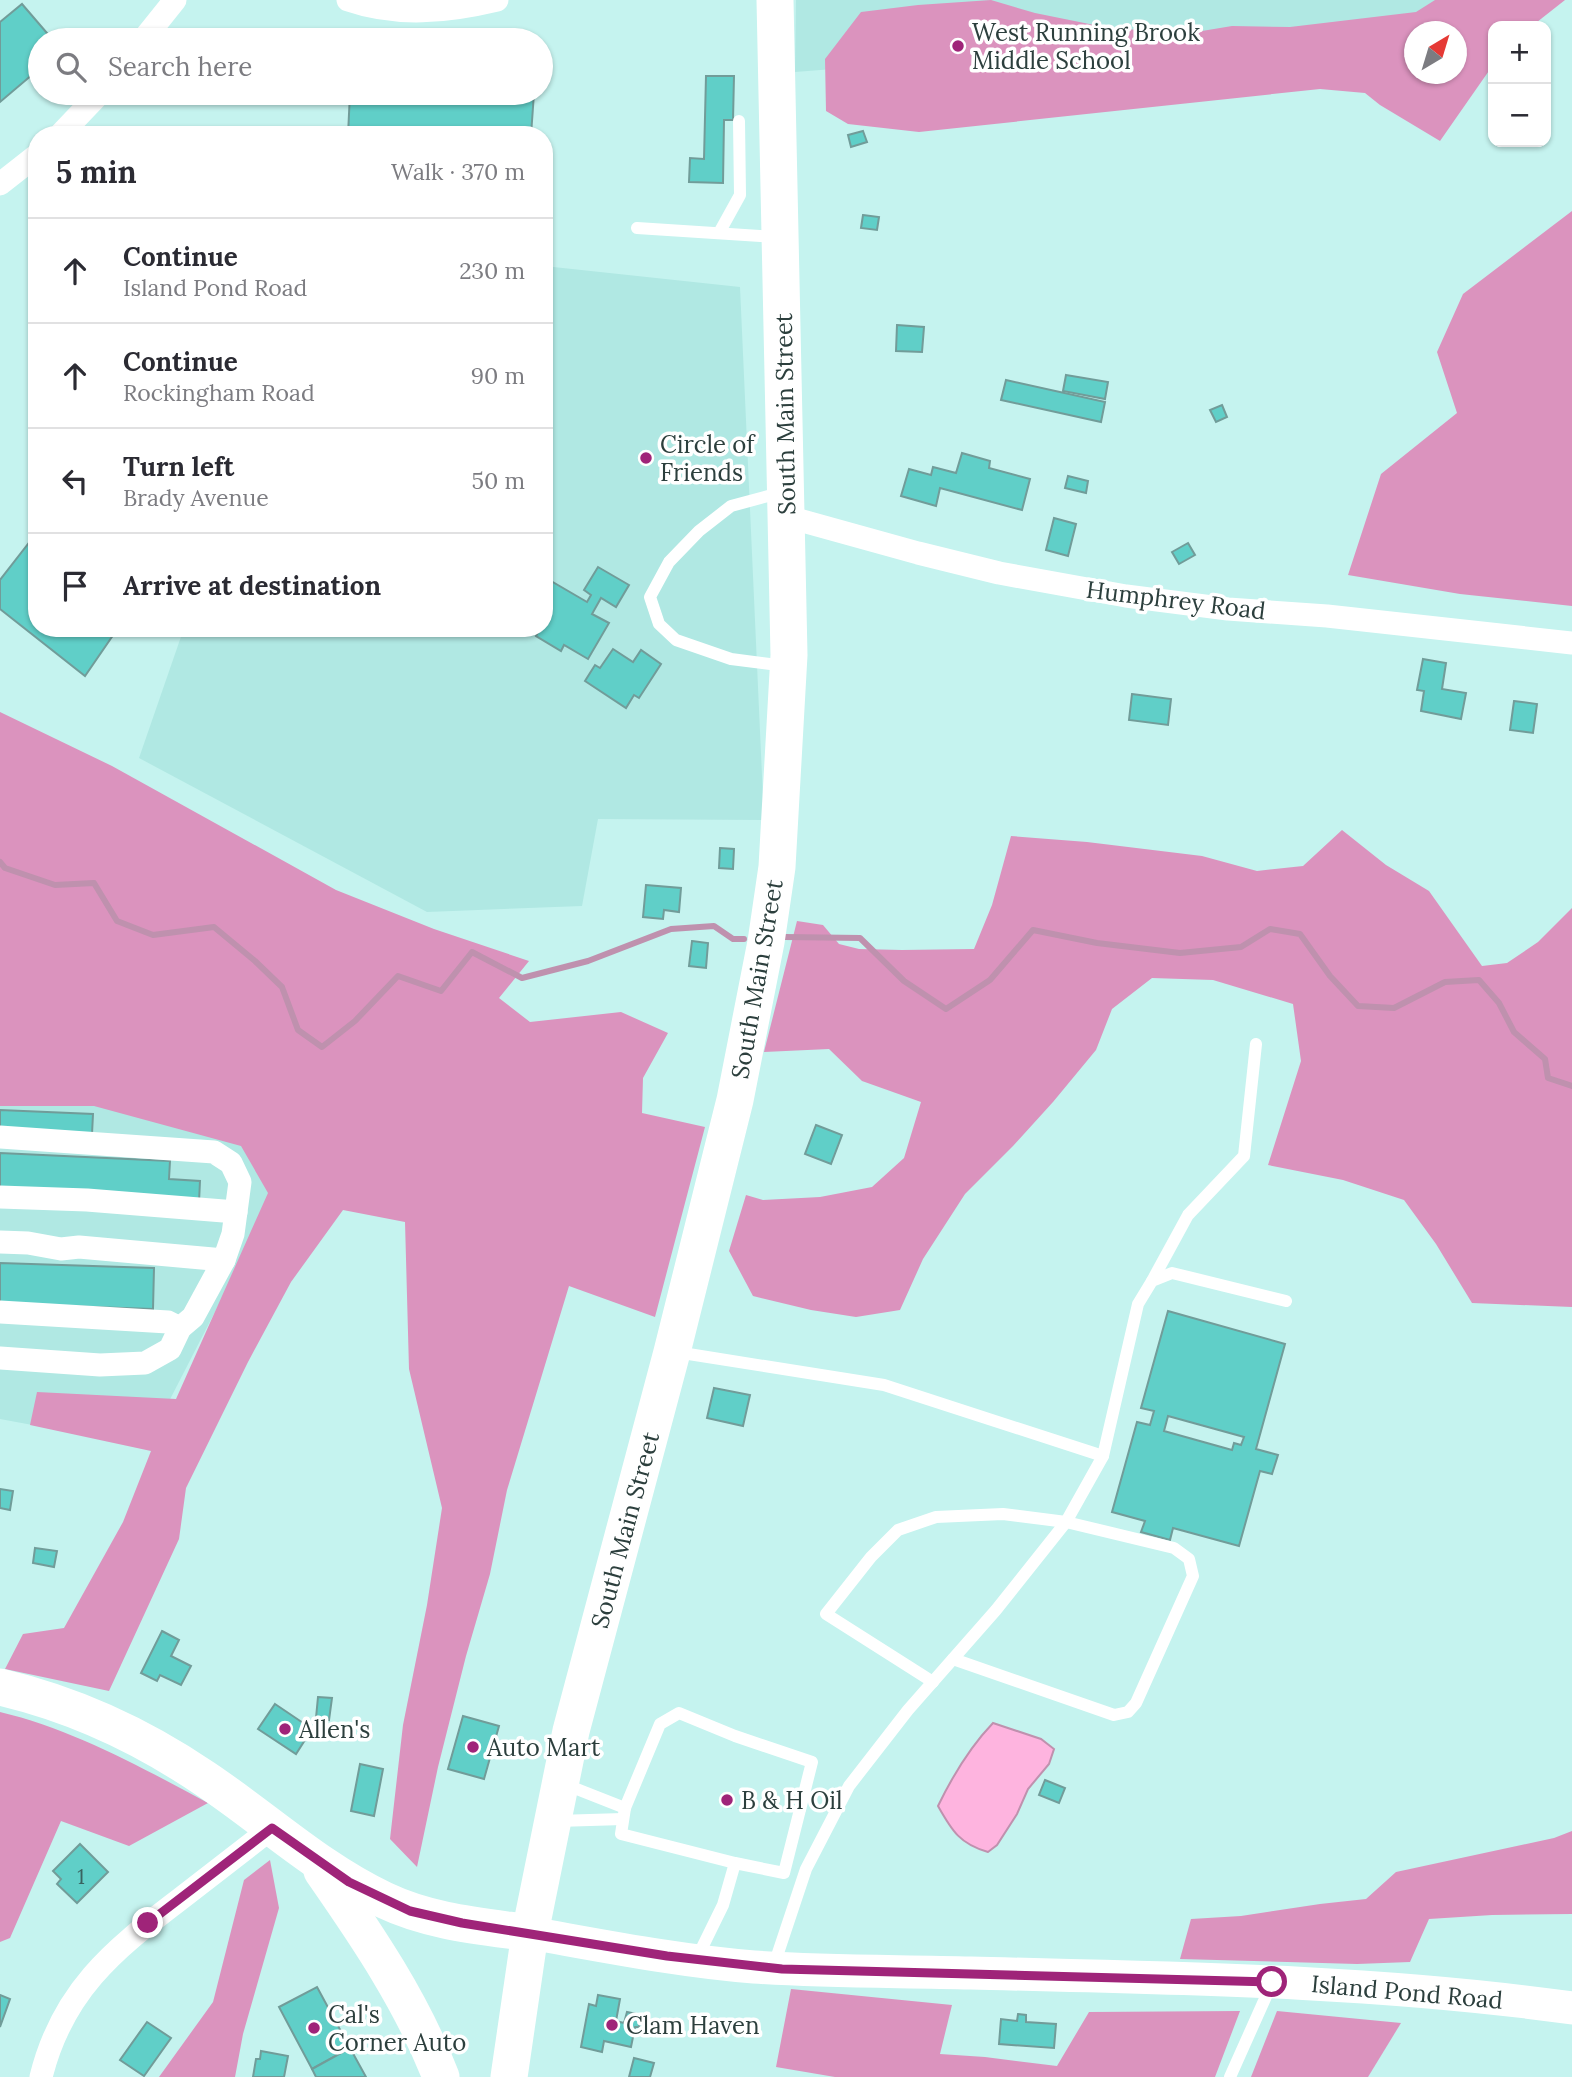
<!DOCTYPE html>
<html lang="en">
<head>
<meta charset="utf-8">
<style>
  body { margin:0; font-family:Lora,serif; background:#f2f2f3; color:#2b2b33 }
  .controls { position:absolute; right:21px; top:21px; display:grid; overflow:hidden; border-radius:14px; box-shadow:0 2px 5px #0004 }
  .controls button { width:63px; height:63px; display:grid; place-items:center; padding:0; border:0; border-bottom:2px solid #e1e1e2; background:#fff; color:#2b2b33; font:35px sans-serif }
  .compass { position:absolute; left:1404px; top:21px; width:63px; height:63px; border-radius:50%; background:#fff; box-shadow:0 2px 5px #0004; rotate:38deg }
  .stop { position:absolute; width:21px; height:21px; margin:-16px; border:5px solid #9f2479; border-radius:50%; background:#fff }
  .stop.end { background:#9f2479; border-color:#fff; box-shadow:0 2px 7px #0008 }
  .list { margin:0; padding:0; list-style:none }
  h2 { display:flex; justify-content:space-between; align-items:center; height:91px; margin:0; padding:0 28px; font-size:30px }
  h2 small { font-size:23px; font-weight:400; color:#7c7c81 }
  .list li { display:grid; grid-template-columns:46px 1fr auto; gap:21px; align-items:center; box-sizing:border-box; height:105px; padding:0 28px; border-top:2px solid #e1e1e2 }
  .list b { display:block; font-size:26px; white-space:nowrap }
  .list p { margin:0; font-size:23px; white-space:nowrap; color:#7c7c81 }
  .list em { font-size:23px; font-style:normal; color:#7c7c81 }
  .icon { flex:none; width:38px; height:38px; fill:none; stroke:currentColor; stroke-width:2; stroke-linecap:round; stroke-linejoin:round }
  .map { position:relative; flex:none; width:1572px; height:2077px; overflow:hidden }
  .search { position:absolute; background:#fff; box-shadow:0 2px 5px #0004; left:28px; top:28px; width:525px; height:77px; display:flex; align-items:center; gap:18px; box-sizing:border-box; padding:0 24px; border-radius:38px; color:#7c7c81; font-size:26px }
  .panel { position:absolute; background:#fff; box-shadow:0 2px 5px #0004; left:28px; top:126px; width:525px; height:511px; border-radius:28px }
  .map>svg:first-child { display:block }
  .built { fill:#b0e8e3 }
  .forest { fill:#db93be; fill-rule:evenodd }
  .water { fill:#feb4df; stroke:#bf91ae; stroke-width:2 }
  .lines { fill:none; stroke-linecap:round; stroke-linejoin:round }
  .stream { stroke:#bf91ae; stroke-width:6 }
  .building { fill:#60cfc8; stroke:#719c99; stroke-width:2; fill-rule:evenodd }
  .lane { stroke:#fff; stroke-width:12 }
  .street { stroke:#fff; stroke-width:23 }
  .secondary { stroke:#fff; stroke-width:33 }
  .primary { stroke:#fff; stroke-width:37 }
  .route { stroke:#9f2479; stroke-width:9 }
  .poi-dot { fill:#9f2479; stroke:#fff; stroke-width:2.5 }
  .labels { text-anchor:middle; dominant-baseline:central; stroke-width:7; stroke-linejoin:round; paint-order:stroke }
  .number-label { font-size:21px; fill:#396360 }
  .poi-label { font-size:24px; fill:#2c3f3d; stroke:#fff; text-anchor:start }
  .street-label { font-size:24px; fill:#2c3f3d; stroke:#fff }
</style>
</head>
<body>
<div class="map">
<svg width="1572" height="2077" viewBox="0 0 1572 2077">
  <rect width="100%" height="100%" fill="#c5f3ef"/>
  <g class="built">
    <path d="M796,0h678l-27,21 -652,51z"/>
    <path d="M544,266l196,21 24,533 -166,-1 -16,87 -155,6 -288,-154 45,-130h360z"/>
    <path d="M0,945l329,145 -183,356 -146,-27z"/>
  </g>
  <g class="forest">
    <path d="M991,0l44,13 74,15 81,5 42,-7 58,1 126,-15 19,-12h130l-33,26h-39v39l-53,76 -60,-36 -15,-12 -45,-4 -401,43 -71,-8 -22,-13 -1,-52 36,-47 57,-7zM1414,32h42v42h-42z"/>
    <path d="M1572,211v395l-112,-12 -112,-19 33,-101 76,-61 -20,-61 26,-58z"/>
    <path d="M0,712l112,54 224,124 98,39 95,32 -30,37 31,24 91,-10 47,21 -25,45 -1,35 63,14 -50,190 -86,-31 -62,204 -17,84 -24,82 -28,111 -21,100 -27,-28 13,-114 24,-120 15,-97 -33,-139 -4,-147 -62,-12 -52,72 -43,80 -62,126 -7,51 -70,152 -104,-22 18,-35 41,-6 59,-106 28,-71 -121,-26 7,-33 139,7 92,-206 -27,-47 -147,-40h-94z"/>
    <path d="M1342,830l44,35 43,26 53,75 25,-3 31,-21 34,-34v399l-100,-4 -36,-59 -32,-44 -61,-20 -75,-15 33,-104 -8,-57 -80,-24 -61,-2 -40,31 -16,41 -43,52 -40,44 -48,48 -42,65 -23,51 -44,7 -45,-7 -58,-14 -24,-45 17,-56 17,5 57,-3 52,-10 32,-29 17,-56 -59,-21 -33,-32 -65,3 33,-131 26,4 16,19 20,5 43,1 72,-1 18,-44 19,-69 76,6 115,14 55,15 46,-5z"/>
    <path d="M0,1712c72,17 143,56 208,91l-79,43 -68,-25 -51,117 -10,4z"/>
    <path d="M1572,1831v83l-80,1 -63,4 -19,43 -53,2 -177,-5 11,-40 50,-3 79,-12 46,-5 30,-27 158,-34z"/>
    <path d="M270,1860l9,48 -36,126 -8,43h-76l54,-75 31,-122z"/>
    <path d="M791,1989l161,16 -12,49 45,3 72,9 32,-54 151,-1 -25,66h-380l-59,-10z"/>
    <path d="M1277,2011l124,12 -33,54h-117z"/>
  </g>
  <path class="water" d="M993,1723l48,16 13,10 -5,15 -21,25 -11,25 -20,31 -9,7c-28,-8 -36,-21 -50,-46 15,-31 31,-58 55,-83z"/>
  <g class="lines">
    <g class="stream">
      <path d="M0,862l5,6 50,17 39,-2 23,38 36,14 61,-8 41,34 27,26 16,43 24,17 33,-26 43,-45 43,15 31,-39 50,26 66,-17 83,-32 43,-3 19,13h11"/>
      <path d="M785,937l75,1 44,43 42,28 44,-29 43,-50 64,13 83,10 61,-6 29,-18 30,5 30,42 28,30 36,2 51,-26 34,-2 20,23 15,29 31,27 3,19 24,8"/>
    </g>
  </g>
  <g class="building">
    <path d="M22,4l31,36h-13v28l-40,34v-80z"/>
    <path d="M706,76h28l-1,44h-9l-1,63 -34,-1 1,-24 14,1z"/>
    <path d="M350,93h184l-3,42h-183z"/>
    <path d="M863,131l4,11 -16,5 -3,-12z"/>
    <path d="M863,215l16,2 -2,13 -16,-2z"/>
    <path d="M897,325l27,2 -2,25 -26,-1z"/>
    <path d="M1066,375l42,7 -3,17 -42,-8z"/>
    <path d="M1006,380l99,22 -4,20 -100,-22z"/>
    <path d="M1222,405l5,12 -11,5 -6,-12z"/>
    <path d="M962,453l28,8 -1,7 41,11 -8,31 -82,-22 -4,18 -35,-10 8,-27 22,6 2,-8 23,6z"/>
    <path d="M1068,476l20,5 -2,12 -21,-5z"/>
    <path d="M1054,518l22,6 -8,32 -22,-6z"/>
    <path d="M1188,543l7,12 -16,9 -7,-12z"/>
    <path d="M28,544l9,8v76h81l-33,48 -85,-67v-29z"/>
    <path d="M598,567l31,18 -13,22 -15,-9 -9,16 17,9 -21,36 -24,-14 -3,6 -25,-15 2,-4 -6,-4h12v-51l43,25 4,-7 -7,-5z"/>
    <path d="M613,649l20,13 8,-12 20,14 -22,34 -5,-3 -8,13 -41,-27 10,-16 5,3z"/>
    <path d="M1423,659l23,4 -4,26 24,4 -5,26 -40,-8 3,-20 -7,-1z"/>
    <path d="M1132,694l39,5 -3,26 -39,-5z"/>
    <path d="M1514,701l23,3 -4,29 -23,-3z"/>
    <path d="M720,848l14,1 -1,20 -14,-1z"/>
    <path d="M646,885l35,3 -2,24 -15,-2 -1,9 -20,-2z"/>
    <path d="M692,941l16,2 -2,25 -17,-2z"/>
    <path d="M0,1110l93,4 -1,20 -92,-4z"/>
    <path d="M816,1125l26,10 -11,29 -26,-10z"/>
    <path d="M0,1153l170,8 -1,18 31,2 -1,21 -199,-8z"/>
    <path d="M0,1263l154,5 -1,41 -153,-5z"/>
    <path d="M1168,1311l117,33 -29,105 22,6 -6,19 -12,-3 -21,75 -66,-18 -3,12 -29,-8 4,-11 -33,-9 25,-90 13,3 4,-14 -13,-3zM1168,1416l76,21 -3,8 -7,-2 -2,7 -68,-19z"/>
    <path d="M714,1388l36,7 -7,31 -36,-8z"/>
    <path d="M0,1489l13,2 -3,19 -10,-2z"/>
    <path d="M35,1548l22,3 -3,16 -21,-4z"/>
    <path d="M162,1631l17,9 -8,16 20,10 -10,19 -21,-10 -3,6 -16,-8z"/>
    <path d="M318,1697l14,1 -3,22 -13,-2z"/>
    <path d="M275,1704l37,25 -16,25 -38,-25z"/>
    <path d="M463,1716l36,10 -15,53 -36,-10z"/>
    <path d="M360,1764l23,5 -9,47 -23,-5z"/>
    <path d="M1045,1780l20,8 -6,15 -20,-8z"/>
    <path d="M80,1844l28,28 -31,31 -20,-19 4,-5 -8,-8z"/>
    <path d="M317,1987l33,61 -38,21 -33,-62z"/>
    <path d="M0,1995l10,4 -10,28z"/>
    <path d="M598,1995l22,4 -4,22 8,2 3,-11 14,3 -2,12h-4l-4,20 -27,-6 -2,11 -21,-5 8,-43 7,2z"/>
    <path d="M1018,2014l8,1v7l30,2 -2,24 -55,-4 2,-25 16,2z"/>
    <path d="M147,2022l24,16 -27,38 -24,-16z"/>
    <path d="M350,2048l16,29h-50l-4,-8z"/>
    <path d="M261,2051l27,5 -4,21h-31l3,-18h4z"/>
    <path d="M634,2058l20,5 -4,14h-21z"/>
  </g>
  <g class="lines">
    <g class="lane">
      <path d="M637,228l140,9"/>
      <path d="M719,233l21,-38 -1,-74"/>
      <path d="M783,492l-52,14 -32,25 -30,31 -19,35 9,27 17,16 55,19 55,7"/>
      <path d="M1152,1281l36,-66 56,-59 12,-112"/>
      <path d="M676,1352l208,33 219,71"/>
      <path d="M933,1682l-107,-68 45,-57 27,-27 38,-13 67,-3 63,8 108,26 15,11 4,17 -57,127 -8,9 -14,3 -161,-56"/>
      <path d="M564,1784l61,24"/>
      <path d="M557,1821l66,-2"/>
      <path d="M696,1960l27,-55 12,-42 -114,-29 4,-26 35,-84 19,-11 56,23 77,26 -28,111 -49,-10"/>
      <path d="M773,1968l33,-99 43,-83 59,-76 88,-100 70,-88 37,-66 35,-152 14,-23 20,-8 114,28"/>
      <path d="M1230,2077l42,-94"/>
    </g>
    <g class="street">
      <path d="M348,0c49,17 99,12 149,0"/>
      <path d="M143,40l32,-40"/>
      <path d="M60,135l40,-42"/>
      <path d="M0,184l37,-29"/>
      <path d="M788,517l130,36 81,20 127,23 102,13 99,7 245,27"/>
      <path d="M0,1137l214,15 17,11 9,19 -7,52 -9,26 -31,57 -13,11 -10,21 -25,14 -45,2 -100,-7"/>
      <path d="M0,1197l87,3 149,12"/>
      <path d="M0,1242l28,1 33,6 18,-2 145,13"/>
      <path d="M0,1312l168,10 12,6"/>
      <path d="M41,2077c21,-85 71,-126 138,-177 31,-24 62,-48 93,-72"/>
    </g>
    <path class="secondary" d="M530,1933c74,13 149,28 224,34 72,5 145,4 217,6 200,5 402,7 601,35"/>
    <g class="primary">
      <path d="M0,1687c73,17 142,49 204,91 60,40 114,91 180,122 46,22 96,26 146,33"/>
      <path d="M322,1871c46,66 90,131 119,206"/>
      <path d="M509,2077l21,-144 41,-202 101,-379 63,-252 31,-158 11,-75 12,-212 -14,-655"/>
    </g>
  </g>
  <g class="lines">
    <path class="route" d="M148,1923l124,-95 77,54 61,29 52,12 205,33 115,13 490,13"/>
  </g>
  <g class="poi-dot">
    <circle cx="958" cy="46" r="7"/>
    <circle cx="646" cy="458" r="7"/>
    <circle cx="285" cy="1729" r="7"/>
    <circle cx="473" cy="1747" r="7"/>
    <circle cx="727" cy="1800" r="7"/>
    <circle cx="612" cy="2025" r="7"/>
    <circle cx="314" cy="2028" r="7"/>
  </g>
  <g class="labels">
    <g class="number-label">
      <text x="81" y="1876">1</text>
    </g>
    <g class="poi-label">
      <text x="972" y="32">West Running Brook<tspan x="972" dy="28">Middle School</tspan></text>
      <text x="660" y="444">Circle of<tspan x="660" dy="28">Friends</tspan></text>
      <text x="299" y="1729">Allen's</text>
      <text x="487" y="1747">Auto Mart</text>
      <text x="741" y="1800">B &amp; H Oil</text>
      <text x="328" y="2014">Cal's<tspan x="328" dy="28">Corner Auto</tspan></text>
      <text x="626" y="2025">Clam Haven</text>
    </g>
    <g class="street-label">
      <text transform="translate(785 414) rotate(-91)">South Main Street</text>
      <text transform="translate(1176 600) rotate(7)">Humphrey Road</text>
      <text transform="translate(757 979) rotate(-80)">South Main Street</text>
      <text transform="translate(625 1530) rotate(-75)">South Main Street</text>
      <text transform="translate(1407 1992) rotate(5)">Island Pond Road</text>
    </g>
  </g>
</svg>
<div class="controls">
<button>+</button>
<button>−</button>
</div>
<svg class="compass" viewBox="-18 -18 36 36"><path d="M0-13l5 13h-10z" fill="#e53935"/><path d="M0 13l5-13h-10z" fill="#7c7c81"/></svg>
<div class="stop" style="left:1272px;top:1982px"></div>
<div class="stop end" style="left:148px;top:1923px"></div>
<div class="search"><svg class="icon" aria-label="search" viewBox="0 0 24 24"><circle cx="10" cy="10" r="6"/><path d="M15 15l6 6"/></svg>Search here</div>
<section class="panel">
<h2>5 min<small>Walk · 370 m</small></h2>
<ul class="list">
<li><svg class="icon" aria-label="ahead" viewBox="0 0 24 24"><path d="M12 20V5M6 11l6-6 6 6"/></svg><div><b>Continue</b><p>Island Pond Road</p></div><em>230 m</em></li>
<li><svg class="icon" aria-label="ahead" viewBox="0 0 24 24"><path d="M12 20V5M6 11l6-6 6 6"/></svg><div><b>Continue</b><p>Rockingham Road</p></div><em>90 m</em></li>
<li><svg class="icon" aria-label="left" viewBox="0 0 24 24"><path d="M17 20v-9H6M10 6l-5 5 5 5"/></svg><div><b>Turn left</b><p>Brady Avenue</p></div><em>50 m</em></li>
<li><svg class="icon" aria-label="arrive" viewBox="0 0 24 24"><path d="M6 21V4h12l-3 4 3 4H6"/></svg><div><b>Arrive at destination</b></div></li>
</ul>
</section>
</div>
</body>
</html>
